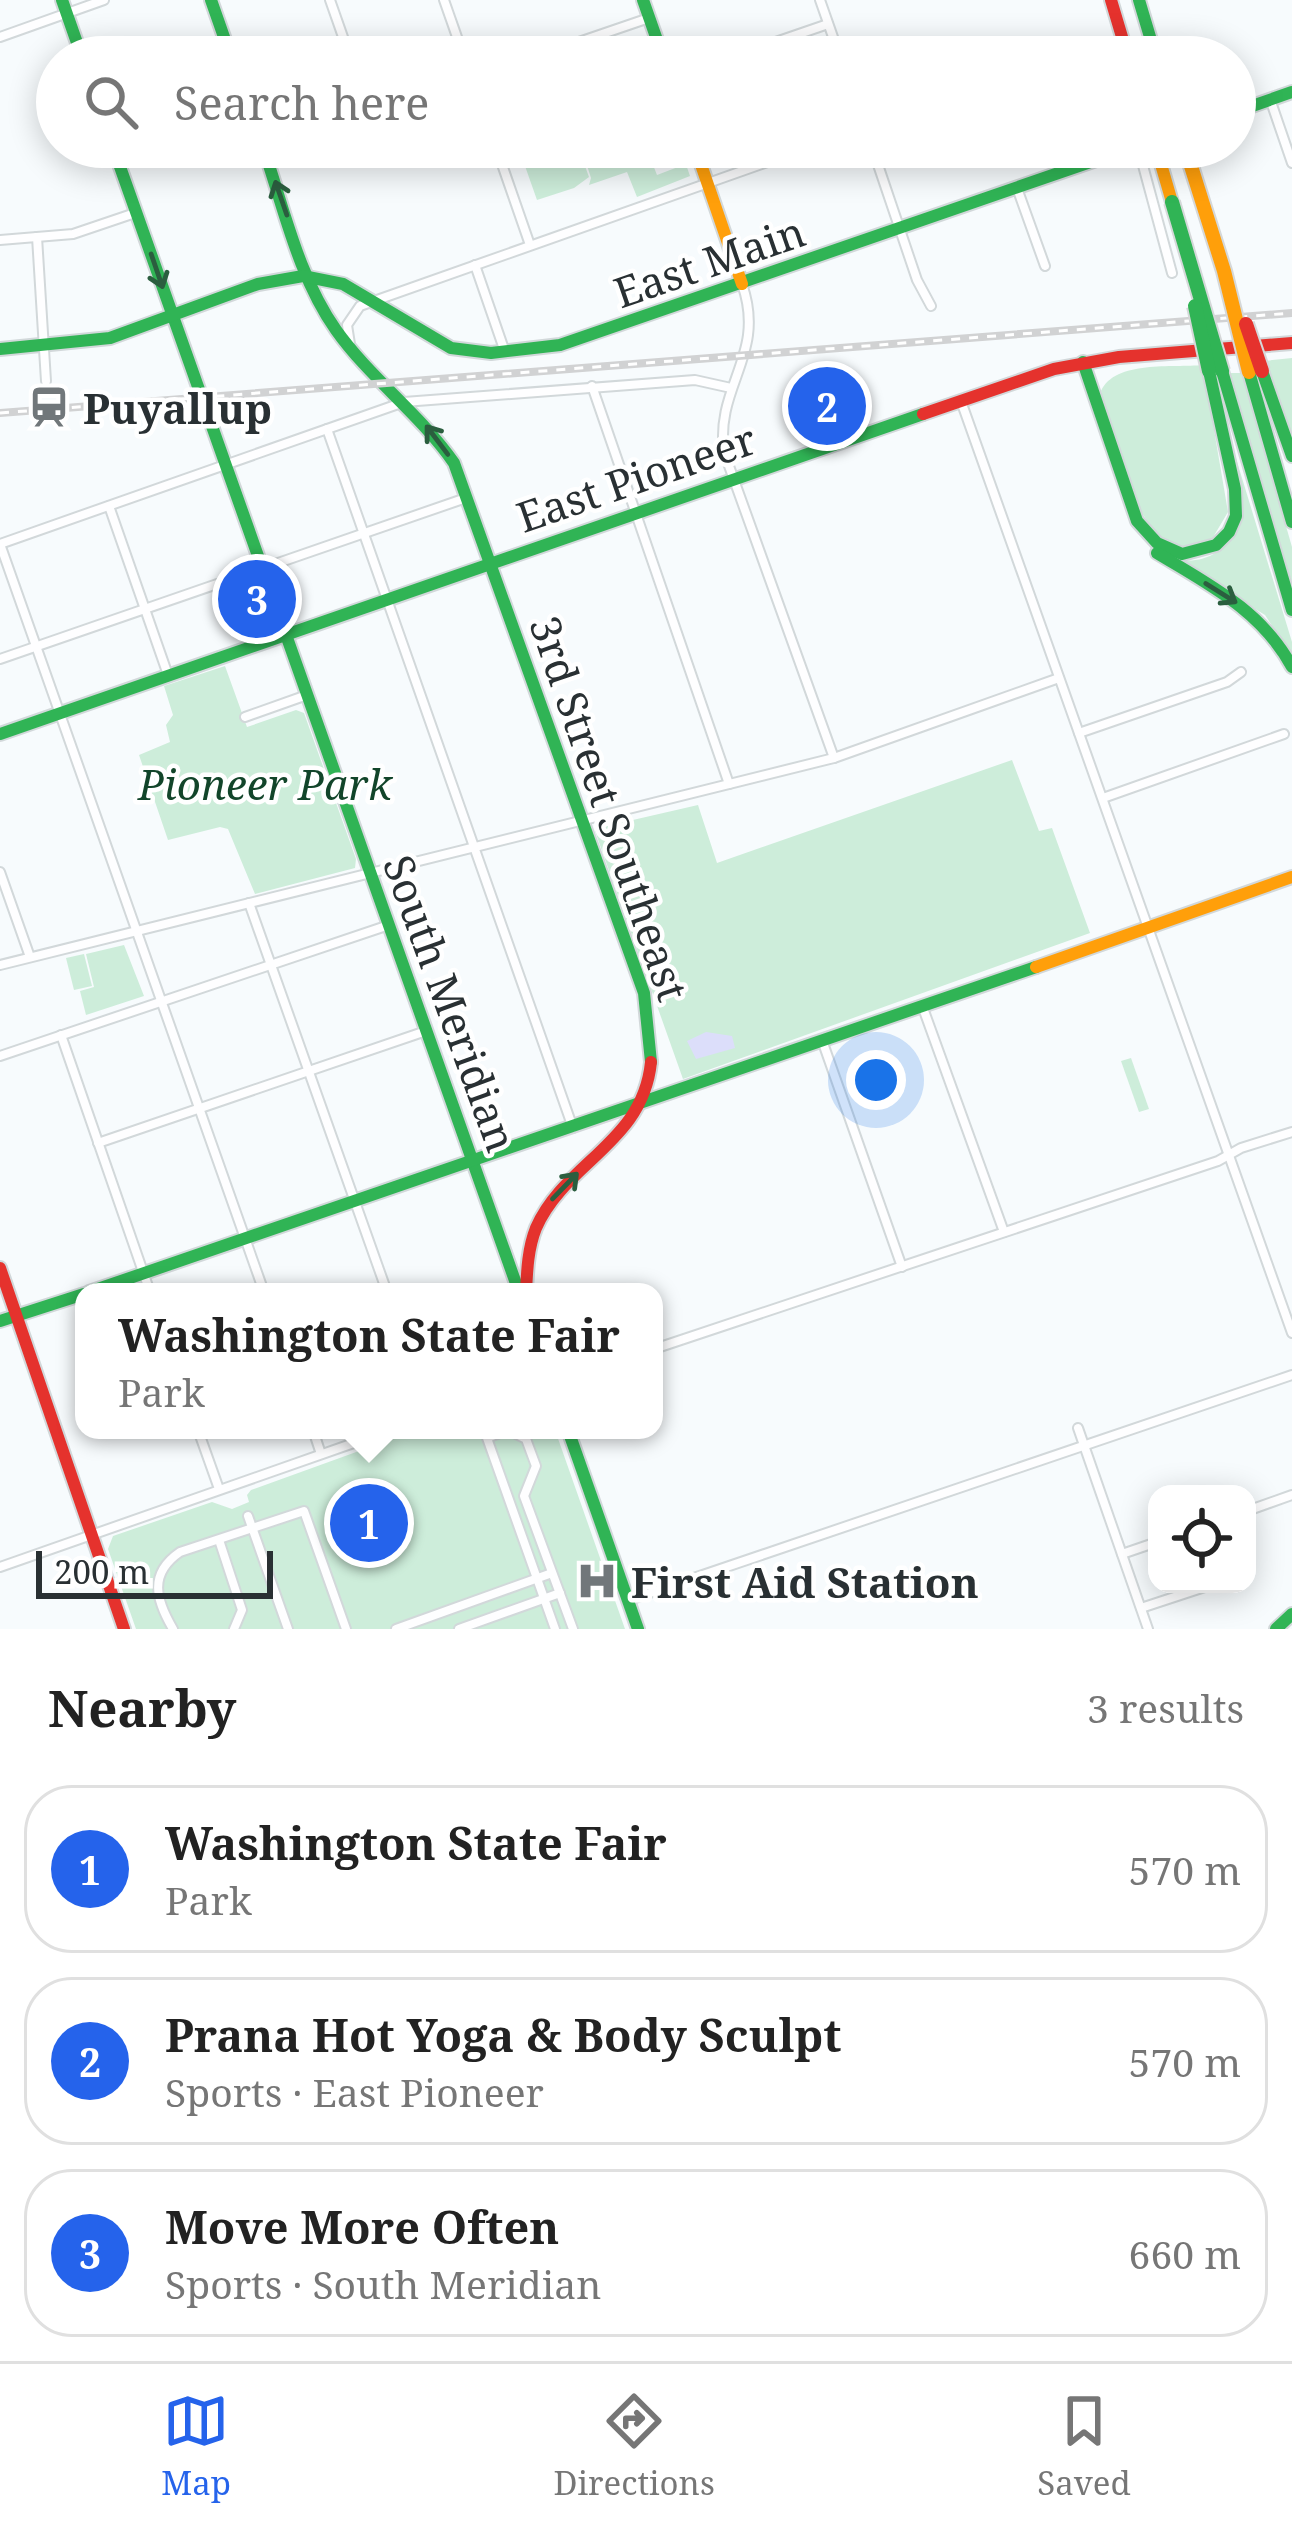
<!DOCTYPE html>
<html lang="en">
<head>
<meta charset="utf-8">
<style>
  body { margin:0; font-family:"Noto Serif",serif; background:#f6f6f6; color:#222 }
  .controls { position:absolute; right:36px; bottom:36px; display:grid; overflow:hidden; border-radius:24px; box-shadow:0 6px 30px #0003 }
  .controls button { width:108px; height:108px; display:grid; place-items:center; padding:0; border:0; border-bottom:3px solid #e0e0e0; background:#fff; color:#222; font:60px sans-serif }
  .scale { position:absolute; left:36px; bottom:30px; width:237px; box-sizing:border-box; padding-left:12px; border:6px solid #293033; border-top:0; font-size:33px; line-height:42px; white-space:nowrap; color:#293033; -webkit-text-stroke:9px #fff; paint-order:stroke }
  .you { position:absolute; left:876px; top:1080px; width:42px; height:42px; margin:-30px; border:9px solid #fff; border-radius:50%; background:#1a73e8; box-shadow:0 0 0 18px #1a73e833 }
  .badge { display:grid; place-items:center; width:78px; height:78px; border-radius:50%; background:#2563eb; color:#fff; font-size:39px; font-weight:700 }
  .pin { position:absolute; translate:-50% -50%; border:6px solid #fff; box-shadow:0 3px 12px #0006 }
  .popup { position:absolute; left:75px; top:1283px; width:588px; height:156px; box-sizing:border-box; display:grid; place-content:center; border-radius:24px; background:#fff; filter:drop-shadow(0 3px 9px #0005); font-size:39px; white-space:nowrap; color:#767676 }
  .popup b { font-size:45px; color:#222 }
  .popup::after { content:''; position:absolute; left:50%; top:100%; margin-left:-24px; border:24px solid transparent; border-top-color:#fff }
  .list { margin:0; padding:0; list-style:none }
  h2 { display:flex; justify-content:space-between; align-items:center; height:156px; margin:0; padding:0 48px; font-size:51px }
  h2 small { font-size:39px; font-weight:400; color:#767676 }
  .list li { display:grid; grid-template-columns:78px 1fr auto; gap:36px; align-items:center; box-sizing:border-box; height:168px; margin:0 24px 24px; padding:0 24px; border:3px solid #e0e0e0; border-radius:48px }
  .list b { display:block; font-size:45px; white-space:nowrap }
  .list p { margin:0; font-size:39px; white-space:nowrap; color:#767676 }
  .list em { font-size:39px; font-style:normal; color:#767676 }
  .icon { flex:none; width:66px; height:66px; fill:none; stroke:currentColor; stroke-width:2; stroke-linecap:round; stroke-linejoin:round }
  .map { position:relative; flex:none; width:1292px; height:1629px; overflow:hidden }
  .search { position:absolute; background:#fff; box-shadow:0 6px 30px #0003; left:36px; right:36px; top:36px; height:132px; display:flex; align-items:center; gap:30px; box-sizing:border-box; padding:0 42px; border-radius:66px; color:#767676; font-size:45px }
  .sheet { height:732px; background:#fff }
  nav { display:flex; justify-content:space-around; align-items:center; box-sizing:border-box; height:168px; border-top:3px solid #e0e0e0; background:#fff; font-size:33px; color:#767676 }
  nav a { display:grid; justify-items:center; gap:6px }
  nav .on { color:#2563eb }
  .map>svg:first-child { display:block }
  .green { fill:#cdedda }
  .water { fill:#dcdefa }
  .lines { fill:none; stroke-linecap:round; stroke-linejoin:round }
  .street-casing { stroke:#d2d8da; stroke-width:12 }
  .fast-casing { stroke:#d2d8da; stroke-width:16 }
  .slow-casing { stroke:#d2d8da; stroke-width:16 }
  .jam-casing { stroke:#d2d8da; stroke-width:16 }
  .street { stroke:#fefeff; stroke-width:8 }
  .fast { stroke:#30b455; stroke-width:12 }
  .slow { stroke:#ff9f0a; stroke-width:12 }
  .jam { stroke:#e5322d; stroke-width:12 }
  .rail-casing { stroke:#d1d2d3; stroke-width:8 }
  .rail { stroke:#fff; stroke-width:3; stroke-dasharray:9; stroke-linecap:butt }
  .fast-bridge-casing { stroke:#d5d8d9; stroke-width:18; stroke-linecap:butt }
  .slow-bridge-casing { stroke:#d5d8d9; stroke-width:18; stroke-linecap:butt }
  .jam-bridge-casing { stroke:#d5d8d9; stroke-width:18; stroke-linecap:butt }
  .fast-bridge { stroke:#30b455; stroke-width:14 }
  .slow-bridge { stroke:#ff9f0a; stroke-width:14 }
  .jam-bridge { stroke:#e5322d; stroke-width:14 }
  .oneway { stroke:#2b5e3f }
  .labels { text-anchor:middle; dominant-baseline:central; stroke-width:9; stroke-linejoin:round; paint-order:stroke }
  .street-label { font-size:42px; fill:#293033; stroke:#fff }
  .poi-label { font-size:42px; font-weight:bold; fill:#293033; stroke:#fff; text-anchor:start }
  .park-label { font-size:42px; font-style:italic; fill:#12452a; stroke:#fff }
</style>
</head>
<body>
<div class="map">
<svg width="1292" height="1629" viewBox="0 0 1292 1629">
  <rect width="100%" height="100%" fill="#f7fbfd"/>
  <g class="green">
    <path d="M600,147h46l11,28 21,-8 -7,-20h9l10,29 -53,21 -10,-25 -38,13 2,-7 -7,-22z"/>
    <path d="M564,153l1,10 16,-8 8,22 -15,11 -37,12 -12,-34z"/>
    <path d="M1292,358v84l-28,-81z"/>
    <path d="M1203,365l25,147 -16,27c-73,43 -96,-102 -111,-148 14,-31 72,-23 102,-26z"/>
    <path d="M1229,373h13l50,174v36z"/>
    <path d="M1231,442l61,200v14l-27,-41 -92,-56c29,6 50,-5 65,-31z"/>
    <path d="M225,666l22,61 49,-17 8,3 52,146 -1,9 -100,26 -27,-65 -8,-2 -52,13 -29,-85 31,-13 -4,-17 7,-10 -9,-29z"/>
    <path d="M1012,760l27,71 13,-3 38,105 -407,146 -88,-248 3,-3 100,-23 19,58z"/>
    <path d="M124,945l20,51 -58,19 -6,-24 14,-4 -8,-33z"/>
    <path d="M84,954l8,32 -18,4 -8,-32z"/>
    <path d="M1131,1058l18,51 -10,3 -18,-51z"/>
    <path d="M417,1430h138l70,199h-489l-28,-80 5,-13 99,-34 20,7 17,-7 -2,-7 4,-5z"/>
  </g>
  <path class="water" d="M706,1032l26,4 3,12 -39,11 -9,-18z"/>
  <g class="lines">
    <g class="street-casing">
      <g id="street">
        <path d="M330,0l20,57"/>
        <path d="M444,0l20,57"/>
        <path d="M820,0l20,57"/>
        <path d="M0,37l104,-37"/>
        <path d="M535,57l114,-39"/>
        <path d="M732,57l96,-33"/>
        <path d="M1070,57l25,-8 3,8"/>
        <path d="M1270,99l22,64"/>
        <path d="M496,147l34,98"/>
        <path d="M872,147l45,133 14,26"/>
        <path d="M1138,147l34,126"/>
        <path d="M1017,188l28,78"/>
        <path d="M37,237l9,144"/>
        <path d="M0,240l73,-6 62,-21"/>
        <path d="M475,265l30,87"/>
        <path d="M742,284c25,71 -27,101 -18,168l110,306"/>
        <path d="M350,344l-3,-19 13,-19 450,-159"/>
        <path d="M592,386l137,398"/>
        <path d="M961,401l331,932"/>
        <path d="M327,429l246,699"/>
        <path d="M109,506l59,169"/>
        <path d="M0,544l264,748"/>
        <path d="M0,544l404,-142 291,-22 36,8"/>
        <path d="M0,659l466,-161"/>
        <path d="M245,717l62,-22"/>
        <path d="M1079,733l148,-51 14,-10"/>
        <path d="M1103,798l181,-64"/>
        <path d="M0,872l30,85"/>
        <path d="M249,903l138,389"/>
        <path d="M0,965l834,-207 225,-80"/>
        <path d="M923,1008l81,224"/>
        <path d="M61,1035l89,257"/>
        <path d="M823,1043l79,224"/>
        <path d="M0,1056l389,-131"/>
        <path d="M98,1143l328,-112"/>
        <path d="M654,1349l564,-188 23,-13 51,-16"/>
        <path d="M1078,1428l70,201"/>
        <path d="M198,1430l21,59"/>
        <path d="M313,1430l8,24"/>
        <path d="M1247,1511l45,-16"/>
        <path d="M248,1516l40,113"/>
        <path d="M219,1540l23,70 -8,19"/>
        <path d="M1122,1554l35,-12"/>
        <path d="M0,1567l391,-137"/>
        <path d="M629,1600l663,-225"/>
        <path d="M1141,1608l73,-24"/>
        <path d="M173,1629c-17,-29 -25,-55 7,-77l124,-41 42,118"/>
        <path d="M396,1629l156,-56"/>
        <path d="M459,1629l101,-36"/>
        <path d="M555,1629l-68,-191 21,-8 18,9 10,27 -12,30 49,133"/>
      </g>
    </g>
    <g class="fast-casing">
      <g id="fast">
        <path d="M62,0l20,57"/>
        <path d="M211,0l20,57"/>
        <path d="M643,0l20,57"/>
        <path d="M1139,0l17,57"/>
        <path d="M1235,112l57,-20"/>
        <path d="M113,147l406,1145"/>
        <path d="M263,147c21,61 35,129 73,183 34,48 84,84 118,133l190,530 7,69"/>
        <path d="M0,349l110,-11 148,-54 45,-8 40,8 108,64 40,5 69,-8 574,-198"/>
        <path d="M1083,362l54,159 20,22 25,11 34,-9 13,-13 7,-16 -1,-27 -26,-118"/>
        <path d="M1222,371l70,239"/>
        <path d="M1262,371l30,85"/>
        <path d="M1249,372l43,150"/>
        <path d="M1157,553c53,32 105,58 135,114"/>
        <path d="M0,734l923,-320"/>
        <path d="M89,1292l947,-325"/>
        <path d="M0,1321l84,-27"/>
        <path d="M568,1430l70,199"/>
        <path d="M1276,1629l16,-15"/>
      </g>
    </g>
    <g class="slow-casing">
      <g id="slow">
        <path d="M695,147l47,137"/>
        <path d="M1156,147l16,55"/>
        <path d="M1036,967l256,-90"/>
      </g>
    </g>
    <g class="jam-casing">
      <g id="jam">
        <path d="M1111,0l17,57"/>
        <path d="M923,414l131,-45 65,-12 173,-14"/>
        <path d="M0,1268l124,361"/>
        <path d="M526,1292c1,-22 2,-44 10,-64 29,-66 107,-85 115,-166"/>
      </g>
    </g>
    <use href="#street" class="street"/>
    <use href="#fast" class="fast"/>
    <use href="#slow" class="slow"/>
    <use href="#jam" class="jam"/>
    <g class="rail-casing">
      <path id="rail" d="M0,413l1292,-100"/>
    </g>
    <use href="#rail" class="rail"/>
    <g class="fast-bridge-casing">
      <g id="fast-bridge">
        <path d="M1172,202l50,169"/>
        <path d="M1195,306l14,65"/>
      </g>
    </g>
    <g class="slow-bridge-casing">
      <path id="slow-bridge" d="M1185,147l39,124 25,101"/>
    </g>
    <g class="jam-bridge-casing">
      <path id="jam-bridge" d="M1246,324l16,47"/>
    </g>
    <use href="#fast-bridge" class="fast-bridge"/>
    <use href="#slow-bridge" class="slow-bridge"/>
    <use href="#jam-bridge" class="jam-bridge"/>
  </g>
  <defs><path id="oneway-shaft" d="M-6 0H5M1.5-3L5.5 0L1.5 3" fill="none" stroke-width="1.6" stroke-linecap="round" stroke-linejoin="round" transform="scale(3)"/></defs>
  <g class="oneway">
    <use href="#oneway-shaft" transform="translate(281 198) rotate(-109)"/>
    <use href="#oneway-shaft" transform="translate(157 271) rotate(71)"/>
    <use href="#oneway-shaft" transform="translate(437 440) rotate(-127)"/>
    <use href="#oneway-shaft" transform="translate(1221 593) rotate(32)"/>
    <use href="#oneway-shaft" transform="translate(565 1186) rotate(-46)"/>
  </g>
  <defs>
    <g id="station-bare" transform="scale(3.24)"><path d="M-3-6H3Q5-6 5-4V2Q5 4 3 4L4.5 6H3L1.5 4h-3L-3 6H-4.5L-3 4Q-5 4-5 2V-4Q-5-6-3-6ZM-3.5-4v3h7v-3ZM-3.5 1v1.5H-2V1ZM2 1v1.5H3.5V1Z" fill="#71777a" stroke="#fff" stroke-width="2.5" paint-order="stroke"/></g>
    <g id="hospital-bare" transform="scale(3.24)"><path d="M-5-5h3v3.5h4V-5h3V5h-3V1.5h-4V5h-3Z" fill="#71777a" stroke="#fff" stroke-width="2.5" paint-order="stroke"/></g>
  </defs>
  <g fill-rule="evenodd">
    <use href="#station-bare" x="49" y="407"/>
    <use href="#hospital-bare" x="597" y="1581"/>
  </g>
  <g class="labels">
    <g class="street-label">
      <text transform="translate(709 261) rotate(-19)">East Main</text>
      <text transform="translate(636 477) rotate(-19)">East Pioneer</text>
      <text transform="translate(610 808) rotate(71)">3rd Street Southeast</text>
      <text transform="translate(451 1003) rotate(70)">South Meridian</text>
    </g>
    <g class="poi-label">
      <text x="83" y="407">Puyallup</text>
      <text x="631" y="1581">First Aid Station</text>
    </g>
    <g class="park-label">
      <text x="265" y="783">Pioneer Park</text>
    </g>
  </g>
</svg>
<div class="controls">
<button><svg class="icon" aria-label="locate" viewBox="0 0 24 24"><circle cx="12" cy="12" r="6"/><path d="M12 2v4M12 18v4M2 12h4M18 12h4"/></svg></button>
</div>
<div class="scale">200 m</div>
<div class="you"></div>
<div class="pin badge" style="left:369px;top:1523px">1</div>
<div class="popup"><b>Washington State Fair</b>Park</div>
<div class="pin badge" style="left:827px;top:406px">2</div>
<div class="pin badge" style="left:257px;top:599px">3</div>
<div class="search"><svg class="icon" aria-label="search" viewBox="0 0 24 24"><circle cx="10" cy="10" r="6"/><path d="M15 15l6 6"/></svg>Search here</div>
</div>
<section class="sheet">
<h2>Nearby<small>3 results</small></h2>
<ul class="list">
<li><span class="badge">1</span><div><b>Washington State Fair</b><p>Park</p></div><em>570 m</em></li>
<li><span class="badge">2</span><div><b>Prana Hot Yoga &amp; Body Sculpt</b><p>Sports · East Pioneer</p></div><em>570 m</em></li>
<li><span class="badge">3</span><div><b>Move More Often</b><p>Sports · South Meridian</p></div><em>660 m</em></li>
</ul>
</section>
<nav>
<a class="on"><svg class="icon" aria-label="map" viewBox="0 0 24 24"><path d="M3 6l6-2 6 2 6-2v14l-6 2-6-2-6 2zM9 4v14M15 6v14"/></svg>Map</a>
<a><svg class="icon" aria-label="directions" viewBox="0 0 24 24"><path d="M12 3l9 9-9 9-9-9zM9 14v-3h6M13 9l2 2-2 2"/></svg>Directions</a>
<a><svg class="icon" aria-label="saved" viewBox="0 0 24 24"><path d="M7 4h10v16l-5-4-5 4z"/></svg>Saved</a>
</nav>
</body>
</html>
